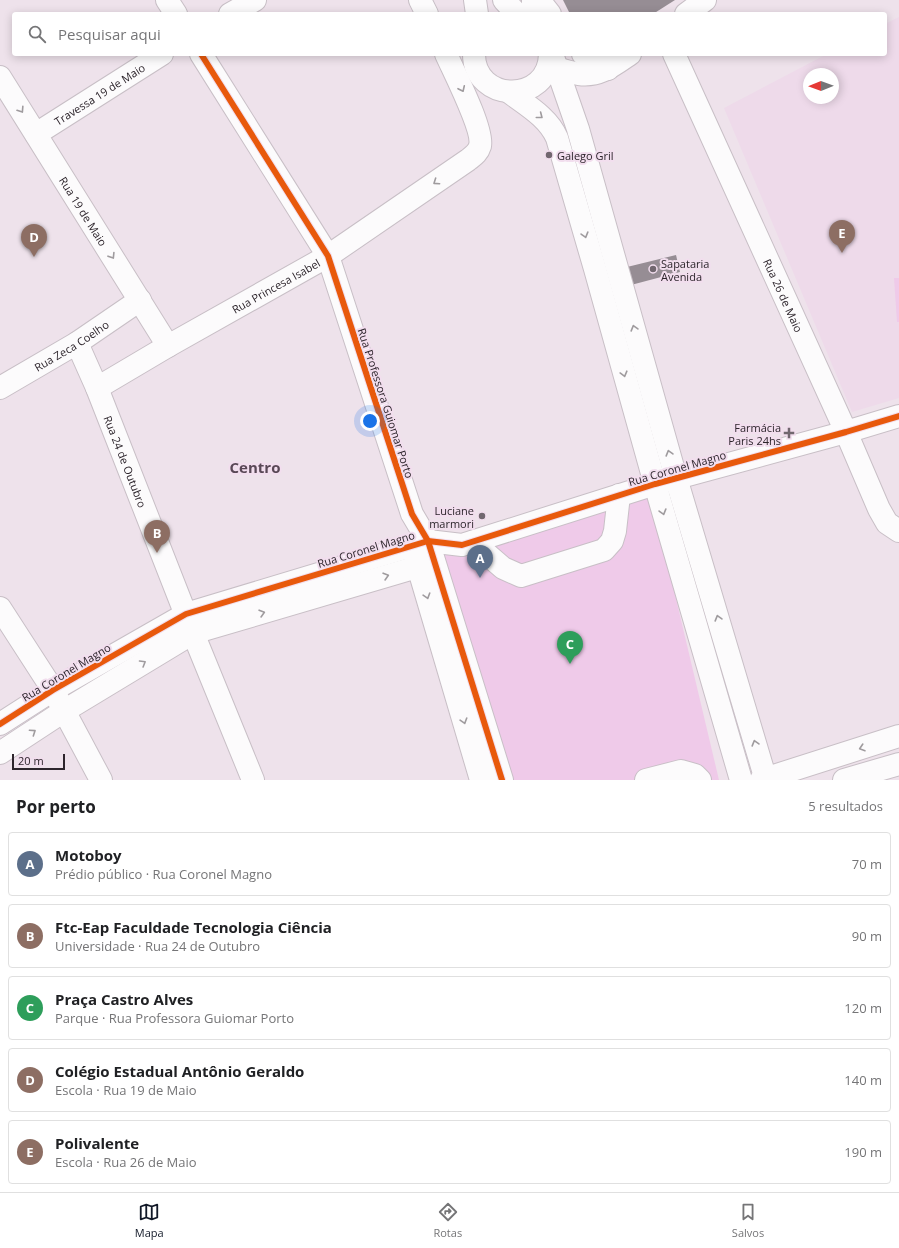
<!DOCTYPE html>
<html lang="pt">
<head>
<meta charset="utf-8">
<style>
  body { margin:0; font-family:"Open Sans",sans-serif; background:#f6f6f6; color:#202124 }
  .compass { position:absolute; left:803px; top:68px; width:36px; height:36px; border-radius:50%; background:#fff; box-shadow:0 2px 10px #0003; rotate:269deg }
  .scale { position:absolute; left:12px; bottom:10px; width:53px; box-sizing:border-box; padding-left:4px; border:2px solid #2d252c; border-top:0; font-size:11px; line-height:14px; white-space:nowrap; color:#2d252c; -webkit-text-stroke:3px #f2deee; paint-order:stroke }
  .you { position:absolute; left:370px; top:421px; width:14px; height:14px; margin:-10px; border:3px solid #fff; border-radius:50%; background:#1a73e8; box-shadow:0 0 0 6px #1a73e833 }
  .badge { display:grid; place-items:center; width:26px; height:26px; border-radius:50%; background:#111827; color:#fff; font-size:13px; font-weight:700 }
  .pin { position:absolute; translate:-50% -33px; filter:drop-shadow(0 1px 2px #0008) }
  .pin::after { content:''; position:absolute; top:21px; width:14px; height:12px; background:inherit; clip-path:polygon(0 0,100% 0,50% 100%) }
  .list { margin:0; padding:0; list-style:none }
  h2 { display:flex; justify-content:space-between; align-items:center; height:52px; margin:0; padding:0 16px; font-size:17px }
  h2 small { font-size:13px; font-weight:400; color:#757577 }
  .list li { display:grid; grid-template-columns:26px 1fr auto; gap:12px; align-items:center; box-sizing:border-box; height:64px; margin:0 8px 8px; padding:0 8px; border:1px solid #e0e0e0; border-radius:4px }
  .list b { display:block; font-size:15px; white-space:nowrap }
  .list p { margin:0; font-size:13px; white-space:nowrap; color:#757577 }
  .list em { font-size:13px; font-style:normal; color:#757577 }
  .icon { flex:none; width:22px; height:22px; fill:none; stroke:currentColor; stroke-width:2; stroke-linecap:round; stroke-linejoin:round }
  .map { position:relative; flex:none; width:899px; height:780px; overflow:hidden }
  .search { position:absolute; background:#fff; box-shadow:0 2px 10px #0003; left:12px; right:12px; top:12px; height:44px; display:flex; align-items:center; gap:10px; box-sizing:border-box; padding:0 14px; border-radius:4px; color:#757577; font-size:15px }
  .sheet { height:412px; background:#fff }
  nav { display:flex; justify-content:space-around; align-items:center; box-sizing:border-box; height:56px; border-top:1px solid #e0e0e0; background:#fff; font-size:11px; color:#757577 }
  nav a { display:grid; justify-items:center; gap:2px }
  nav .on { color:#111827 }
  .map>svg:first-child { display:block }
  .built { fill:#eedaea; fill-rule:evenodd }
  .green { fill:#efcae9 }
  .building { fill:#968d94 }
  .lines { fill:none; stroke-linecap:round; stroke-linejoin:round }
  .minor-casing { stroke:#c8bfc6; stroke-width:24 }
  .major-casing { stroke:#c8bfc6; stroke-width:24 }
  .highway-casing { stroke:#c8bfc6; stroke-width:24 }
  .minor { stroke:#fcfbfc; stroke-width:22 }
  .major { stroke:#fcfbfc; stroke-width:22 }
  .highway { stroke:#fcfbfc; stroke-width:22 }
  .cycleway-casing { stroke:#f2deee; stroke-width:8 }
  .cycleway { stroke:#e8590c; stroke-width:6 }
  .oneway { stroke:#9f9b9e }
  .poi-dot { fill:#71676f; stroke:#f2deee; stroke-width:1.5 }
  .labels { text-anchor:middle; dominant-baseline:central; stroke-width:4; stroke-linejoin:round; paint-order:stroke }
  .street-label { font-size:11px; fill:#2d252c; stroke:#f2deee }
  .poi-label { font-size:11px; fill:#2d252c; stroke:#f2deee; text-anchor:start }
  .district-label { font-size:15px; font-weight:bold; fill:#594856; stroke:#f2deee }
</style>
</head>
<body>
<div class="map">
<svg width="899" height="780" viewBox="0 0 899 780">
  <rect width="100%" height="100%" fill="#eee2eb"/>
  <path class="built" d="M899,17v381l-47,14 -128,-304 103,-54h58v-30zM809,74h24v24h-24z"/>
  <g class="green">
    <path d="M894,278h5v44h-2z"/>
    <path d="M649,485l70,295h-240l-60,-233z"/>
  </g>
  <g class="building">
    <path d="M563,0h112l-22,14h-83z"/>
    <path d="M676,255l4,17 -49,13 -4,-18z"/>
  </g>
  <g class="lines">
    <g class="minor-casing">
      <g id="minor">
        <path d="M167,0l9,14"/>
        <path d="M539,0l11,14"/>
        <path d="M230,14l25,-14"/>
        <path d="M686,14l19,-14"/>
        <path d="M201,54l127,202 84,258 16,27 74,239"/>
        <path d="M583,54l8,6 17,9"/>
        <path id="s1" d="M674,54l172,378 33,77 8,14 12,8"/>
        <path d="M557,69c7,1 15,4 22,5 20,3 35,-9 51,-20"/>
        <path id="s2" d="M0,77l168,269"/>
        <path id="s3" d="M36,134l126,-80"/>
        <path id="s4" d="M77,343l20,45 96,245 60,147"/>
        <path id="s5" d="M0,388l77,-45 63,-43"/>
        <path id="s6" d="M97,388l71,-42 160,-90 140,-96c5,-4 10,-7 12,-14 4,-16 -26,-74 -34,-92"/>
        <path d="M473,542l30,26 18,8 83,-26 8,-9 3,-10 4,-36"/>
        <path d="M414,553l67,227"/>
        <path d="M0,608l53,82 48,90"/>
        <path d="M0,724l53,-34 133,-76 242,-73 34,4 193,-61 191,-52 53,-16"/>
        <path d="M0,753l64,-42 129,-78 241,-71"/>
        <path d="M646,780l35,-9 14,4 5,5"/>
        <path d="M761,780l138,-44"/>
        <path d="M844,780l55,-16"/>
      </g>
    </g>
    <g class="major-casing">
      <g id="major">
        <path d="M420,0l7,14"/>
        <path d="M533,0v14"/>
      </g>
    </g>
    <g class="highway-casing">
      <g id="highway">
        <path d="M475,0l2,14"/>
        <path d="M504,0l13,14"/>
        <path d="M474,54c0,49 75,51 76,0"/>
        <path d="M552,54l26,75 98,349 90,302"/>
        <path d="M509,92c17,13 39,25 48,46l38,131 60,215 86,296"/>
      </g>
    </g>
    <use href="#minor" class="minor"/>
    <use href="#major" class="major"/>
    <use href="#highway" class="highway"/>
    <g class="cycleway-casing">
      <g id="cycleway">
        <path d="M201,54l127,202 84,258 16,27 74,239"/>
        <path d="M0,724l53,-34 133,-76 242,-73 34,4 193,-61 191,-52 53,-16"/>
      </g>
    </g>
    <use href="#cycleway" class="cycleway"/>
  </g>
  <defs><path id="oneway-chevron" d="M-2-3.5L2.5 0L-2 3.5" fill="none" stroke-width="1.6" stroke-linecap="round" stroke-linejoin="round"/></defs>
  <g class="oneway">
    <use href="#oneway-chevron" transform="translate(462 89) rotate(65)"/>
    <use href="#oneway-chevron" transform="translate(21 110) rotate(57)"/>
    <use href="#oneway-chevron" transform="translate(540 116) rotate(38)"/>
    <use href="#oneway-chevron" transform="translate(436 182) rotate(146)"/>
    <use href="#oneway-chevron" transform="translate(585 235) rotate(74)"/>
    <use href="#oneway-chevron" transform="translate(112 256) rotate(58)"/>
    <use href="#oneway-chevron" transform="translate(634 328) rotate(-106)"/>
    <use href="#oneway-chevron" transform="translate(624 374) rotate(75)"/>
    <use href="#oneway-chevron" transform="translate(669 453) rotate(-106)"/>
    <use href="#oneway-chevron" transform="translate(663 512) rotate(74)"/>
    <use href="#oneway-chevron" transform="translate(386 576) rotate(-16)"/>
    <use href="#oneway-chevron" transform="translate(427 596) rotate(73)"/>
    <use href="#oneway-chevron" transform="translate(262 613) rotate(-16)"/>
    <use href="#oneway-chevron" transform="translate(718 618) rotate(-106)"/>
    <use href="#oneway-chevron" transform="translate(143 663) rotate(-31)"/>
    <use href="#oneway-chevron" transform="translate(464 721) rotate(73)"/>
    <use href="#oneway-chevron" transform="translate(33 732) rotate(-34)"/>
    <use href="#oneway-chevron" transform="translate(755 743) rotate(-106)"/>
    <use href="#oneway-chevron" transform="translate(862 748) rotate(162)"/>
  </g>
  <g class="poi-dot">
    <circle cx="549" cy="155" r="4"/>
    <circle cx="653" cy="269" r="4"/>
    <path d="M787 427h4v4h4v4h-4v4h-4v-4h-4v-4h4z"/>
    <circle cx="482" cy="516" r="4"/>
  </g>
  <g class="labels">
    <g class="street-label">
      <text stroke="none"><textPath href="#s3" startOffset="75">Travessa 19 de Maio</textPath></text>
      <text stroke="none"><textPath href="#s2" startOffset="158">Rua 19 de Maio</textPath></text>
      <text stroke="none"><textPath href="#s6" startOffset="206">Rua Princesa Isabel</textPath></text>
      <text stroke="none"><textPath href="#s1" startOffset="265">Rua 26 de Maio</textPath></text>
      <text stroke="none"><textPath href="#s5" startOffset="83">Rua Zeca Coelho</textPath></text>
      <text transform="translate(386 403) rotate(72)">Rua Professora Guiomar Porto</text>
      <text stroke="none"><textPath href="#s4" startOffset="128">Rua 24 de Outubro</textPath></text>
      <text transform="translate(677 468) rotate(-16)">Rua Coronel Magno</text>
      <text transform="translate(366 549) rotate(-17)">Rua Coronel Magno</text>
      <text transform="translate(66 672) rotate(-31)">Rua Coronel Magno</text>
    </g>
    <g class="poi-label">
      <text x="557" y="155">Galego Gril</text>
      <text x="661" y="263">Sapataria<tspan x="661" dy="13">Avenida</tspan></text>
      <text x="781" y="427" text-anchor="end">Farmácia<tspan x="781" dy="13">Paris 24hs</tspan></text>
      <text x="474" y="510" text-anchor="end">Luciane<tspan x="474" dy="13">marmori</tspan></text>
    </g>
    <g class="district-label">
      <text x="255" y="467">Centro</text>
    </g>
  </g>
</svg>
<svg class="compass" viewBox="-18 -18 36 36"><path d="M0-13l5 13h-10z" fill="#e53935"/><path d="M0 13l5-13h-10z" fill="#757577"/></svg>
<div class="scale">20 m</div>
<div class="you"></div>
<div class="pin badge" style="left:480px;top:578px;background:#5c6f8a">A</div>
<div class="pin badge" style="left:157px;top:553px;background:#8d6e63">B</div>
<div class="pin badge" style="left:570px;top:664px;background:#2e9e5b">C</div>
<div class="pin badge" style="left:34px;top:257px;background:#8d6e63">D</div>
<div class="pin badge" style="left:842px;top:253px;background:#8d6e63">E</div>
<div class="search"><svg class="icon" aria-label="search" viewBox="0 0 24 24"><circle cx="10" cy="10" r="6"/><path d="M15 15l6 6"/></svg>Pesquisar aqui</div>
</div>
<section class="sheet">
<h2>Por perto<small>5 resultados</small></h2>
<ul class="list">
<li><span class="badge" style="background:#5c6f8a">A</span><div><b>Motoboy</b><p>Prédio público · Rua Coronel Magno</p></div><em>70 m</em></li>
<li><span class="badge" style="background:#8d6e63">B</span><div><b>Ftc-Eap Faculdade Tecnologia Ciência</b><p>Universidade · Rua 24 de Outubro</p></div><em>90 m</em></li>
<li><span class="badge" style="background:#2e9e5b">C</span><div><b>Praça Castro Alves</b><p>Parque · Rua Professora Guiomar Porto</p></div><em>120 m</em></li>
<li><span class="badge" style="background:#8d6e63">D</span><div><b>Colégio Estadual Antônio Geraldo</b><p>Escola · Rua 19 de Maio</p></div><em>140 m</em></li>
<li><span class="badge" style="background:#8d6e63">E</span><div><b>Polivalente</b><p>Escola · Rua 26 de Maio</p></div><em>190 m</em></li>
</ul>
</section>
<nav>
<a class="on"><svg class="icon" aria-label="map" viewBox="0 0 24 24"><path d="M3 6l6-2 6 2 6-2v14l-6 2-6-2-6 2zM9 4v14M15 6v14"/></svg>Mapa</a>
<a><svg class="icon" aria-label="directions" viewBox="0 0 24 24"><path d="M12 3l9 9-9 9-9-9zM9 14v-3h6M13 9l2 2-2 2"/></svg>Rotas</a>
<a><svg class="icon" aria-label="saved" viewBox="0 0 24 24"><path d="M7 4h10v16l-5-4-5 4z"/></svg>Salvos</a>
</nav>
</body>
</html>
